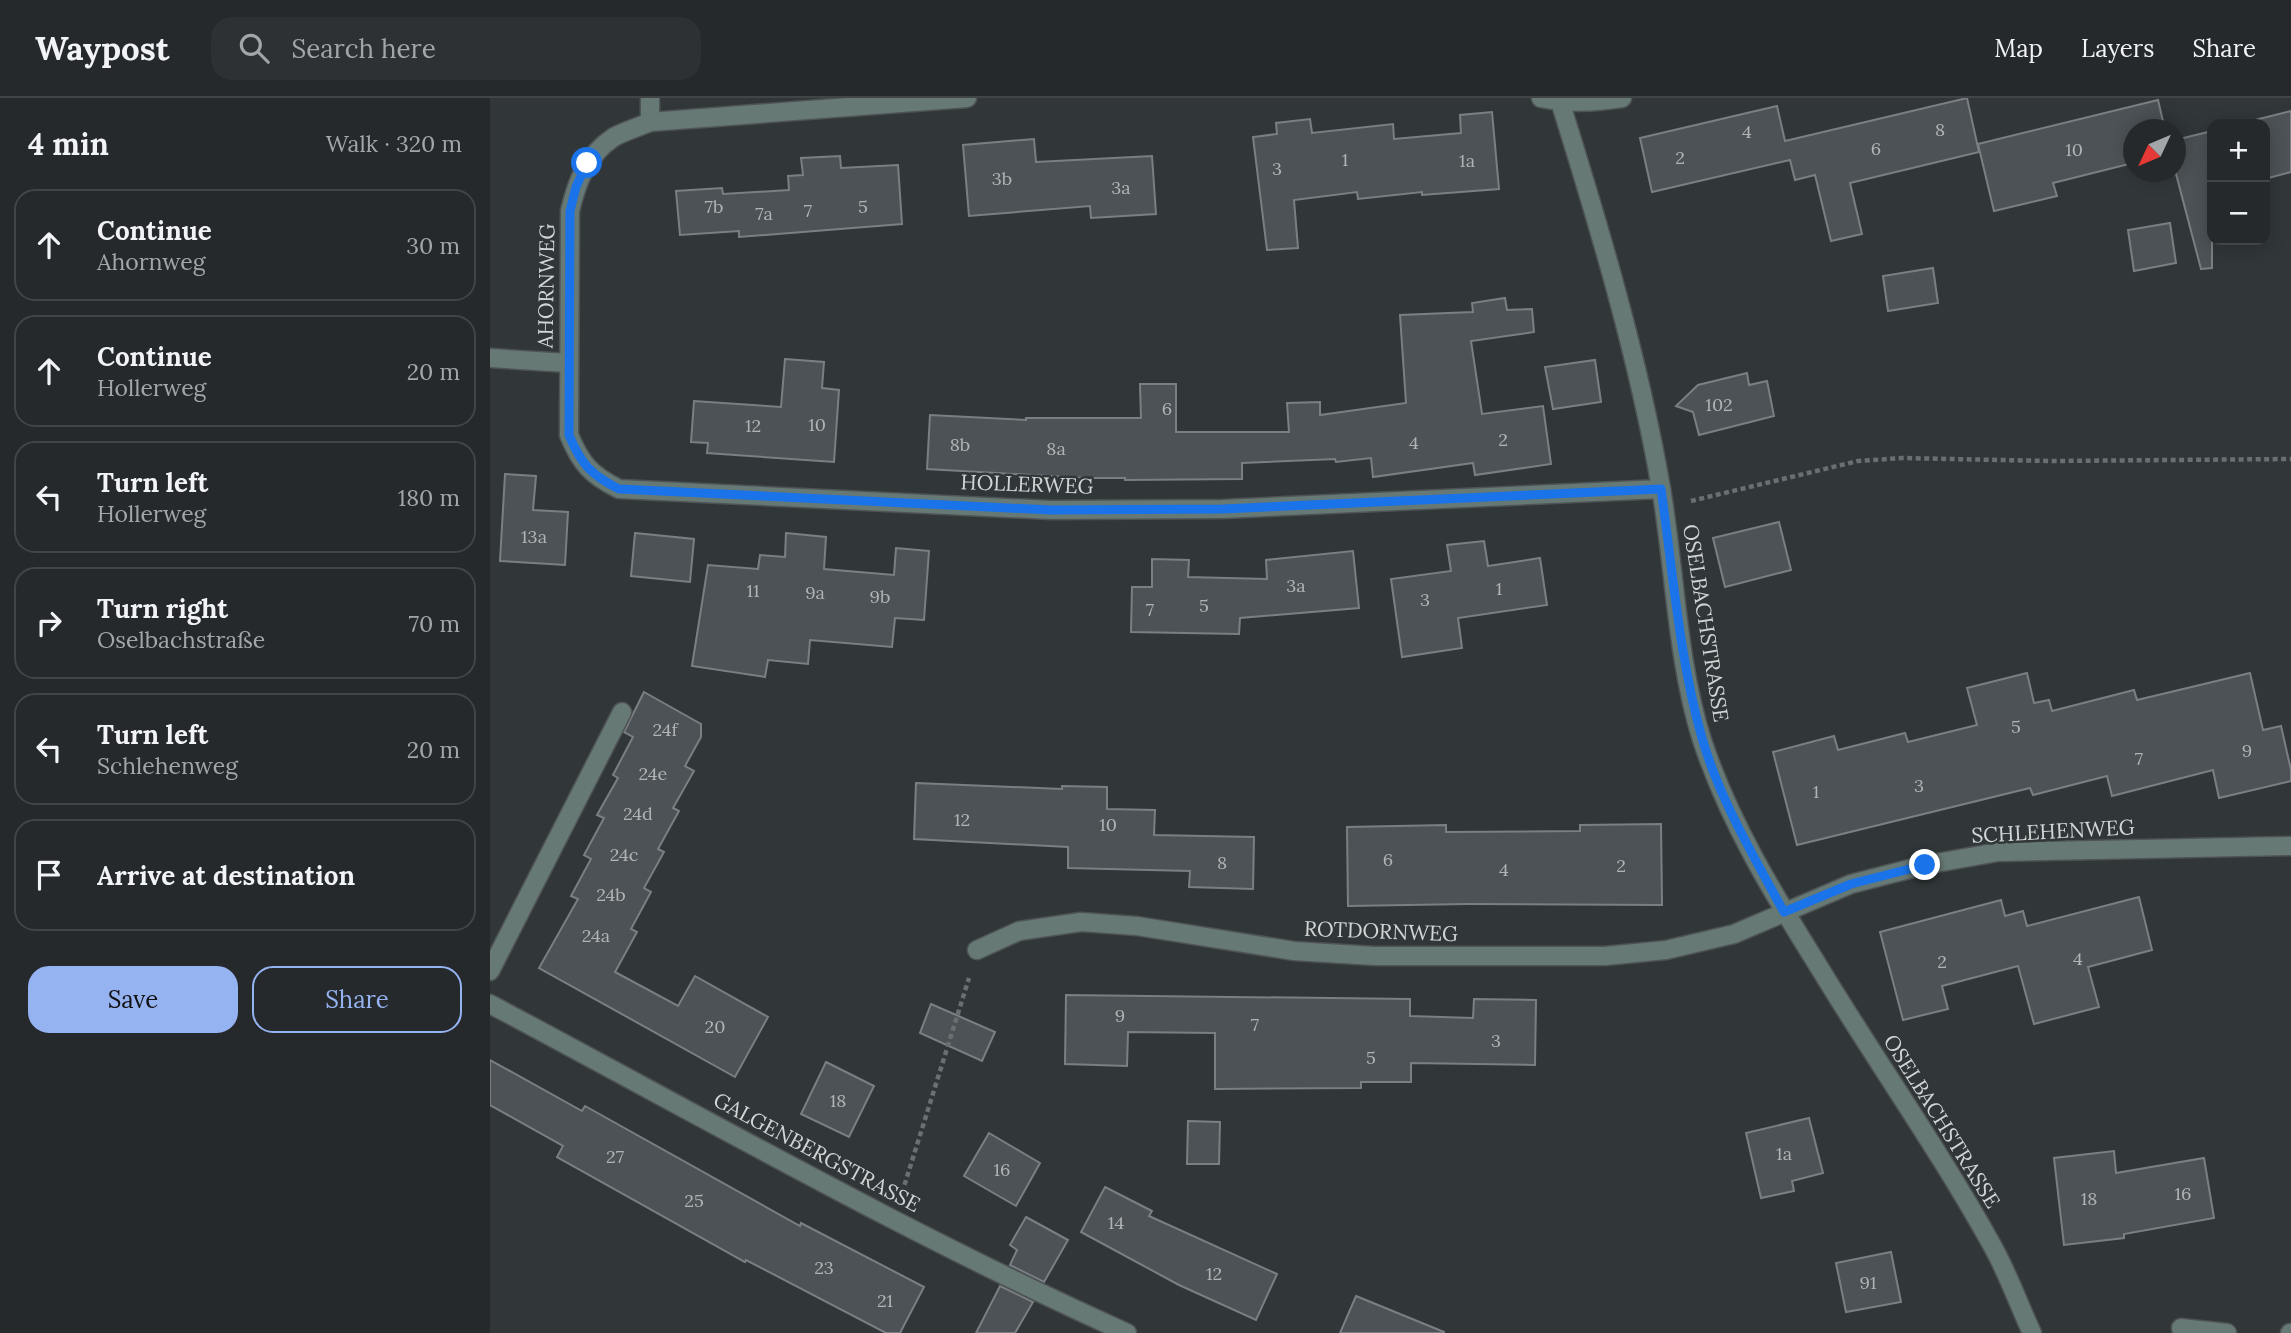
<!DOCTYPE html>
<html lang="en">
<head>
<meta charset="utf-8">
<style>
  body { margin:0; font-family:Lora,serif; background:#2d3133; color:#f1f3f6 }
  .controls { position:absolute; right:21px; top:21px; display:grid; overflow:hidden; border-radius:14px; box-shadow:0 4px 18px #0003 }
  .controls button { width:63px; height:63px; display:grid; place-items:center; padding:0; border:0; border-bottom:2px solid #424547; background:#25292b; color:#f1f3f6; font:35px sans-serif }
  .compass { position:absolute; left:1633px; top:21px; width:63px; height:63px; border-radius:50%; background:#25292b; box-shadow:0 4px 18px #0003; rotate:226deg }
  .stop { position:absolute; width:21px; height:21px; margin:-16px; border:5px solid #1a73e8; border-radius:50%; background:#fff }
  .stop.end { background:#1a73e8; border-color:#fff; box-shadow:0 2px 7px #0008 }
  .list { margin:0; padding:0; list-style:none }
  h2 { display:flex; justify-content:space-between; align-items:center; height:91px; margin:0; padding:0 28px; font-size:30px }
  h2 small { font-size:23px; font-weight:400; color:#a3a6a9 }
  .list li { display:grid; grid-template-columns:46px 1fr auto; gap:21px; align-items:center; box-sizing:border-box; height:112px; margin:0 14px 14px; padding:0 14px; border:2px solid #424547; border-radius:21px }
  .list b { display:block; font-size:26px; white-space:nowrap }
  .list p { margin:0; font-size:23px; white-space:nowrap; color:#a3a6a9 }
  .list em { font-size:23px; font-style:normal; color:#a3a6a9 }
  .actions { display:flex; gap:14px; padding:21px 28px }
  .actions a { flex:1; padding:16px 0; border:2px solid #95b2f1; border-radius:21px; text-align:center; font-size:24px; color:#95b2f1 }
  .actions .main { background:#95b2f1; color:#111 }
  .icon { flex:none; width:38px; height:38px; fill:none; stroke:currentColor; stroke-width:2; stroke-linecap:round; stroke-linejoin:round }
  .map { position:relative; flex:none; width:1801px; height:1235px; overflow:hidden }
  header { display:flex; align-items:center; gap:42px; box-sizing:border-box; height:98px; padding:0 35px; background:#25292b; border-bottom:2px solid #424547 }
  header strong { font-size:33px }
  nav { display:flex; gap:38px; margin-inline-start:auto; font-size:24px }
  .search { width:490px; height:63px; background:#2d3133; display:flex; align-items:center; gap:18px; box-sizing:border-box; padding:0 24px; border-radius:21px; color:#a3a6a9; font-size:26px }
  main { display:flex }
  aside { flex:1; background:#25292b }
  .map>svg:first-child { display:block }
  .building { fill:#4c5256; stroke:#7a7f84; stroke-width:2 }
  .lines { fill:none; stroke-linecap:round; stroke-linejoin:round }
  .minor-casing { stroke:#4e5355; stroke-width:21 }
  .path { stroke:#6a6f71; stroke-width:4.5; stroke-dasharray:5 3.5; stroke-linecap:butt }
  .minor { stroke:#677974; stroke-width:18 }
  .route { stroke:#1a73e8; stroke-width:9 }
  .labels { text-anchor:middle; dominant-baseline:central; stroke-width:5; stroke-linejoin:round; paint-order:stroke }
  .number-label { font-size:18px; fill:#b0b4b6 }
  .street-label { font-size:21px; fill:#d1d5d6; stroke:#313739 }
</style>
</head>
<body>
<header>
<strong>Waypost</strong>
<div class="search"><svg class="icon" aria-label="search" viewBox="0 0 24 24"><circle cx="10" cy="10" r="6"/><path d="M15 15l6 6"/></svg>Search here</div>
<nav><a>Map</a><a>Layers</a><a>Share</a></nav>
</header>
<main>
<aside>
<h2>4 min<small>Walk · 320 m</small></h2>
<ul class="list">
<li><svg class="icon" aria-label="ahead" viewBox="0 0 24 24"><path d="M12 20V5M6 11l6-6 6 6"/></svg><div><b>Continue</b><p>Ahornweg</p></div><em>30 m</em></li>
<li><svg class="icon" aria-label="ahead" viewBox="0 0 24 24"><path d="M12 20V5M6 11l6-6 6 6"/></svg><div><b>Continue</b><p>Hollerweg</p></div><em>20 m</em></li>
<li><svg class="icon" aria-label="left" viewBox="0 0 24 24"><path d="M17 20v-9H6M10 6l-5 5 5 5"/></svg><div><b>Turn left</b><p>Hollerweg</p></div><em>180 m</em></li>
<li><svg class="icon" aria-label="right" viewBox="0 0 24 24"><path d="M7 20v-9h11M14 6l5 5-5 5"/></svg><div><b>Turn right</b><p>Oselbachstraße</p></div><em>70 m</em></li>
<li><svg class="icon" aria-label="left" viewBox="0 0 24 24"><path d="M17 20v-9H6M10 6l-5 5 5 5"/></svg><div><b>Turn left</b><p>Schlehenweg</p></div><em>20 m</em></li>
<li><svg class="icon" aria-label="arrive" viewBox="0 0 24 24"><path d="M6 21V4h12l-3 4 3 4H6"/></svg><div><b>Arrive at destination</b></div></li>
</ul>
<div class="actions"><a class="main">Save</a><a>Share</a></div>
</aside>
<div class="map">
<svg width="1801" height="1235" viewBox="0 0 1801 1235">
  <rect width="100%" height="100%" fill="#313739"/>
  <g class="building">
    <path d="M1477,0l12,54 -129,31 12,51 -31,7 -16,-66 -20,5 -5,-20 -138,32 -12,-54 137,-32 8,35z"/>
    <path d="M1668,2l7,30h-32v33l-80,20 4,13 -63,15 -16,-67z"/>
    <path d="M1801,13v61l-26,7v-55h-26z"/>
    <path d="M1002,14l7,77 -77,6v-3l-64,7 -1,-7 -63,8 4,48 -31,2 -14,-113 24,-3 -1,-11 34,-4 2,14 81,-9 1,15 67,-6 -1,-18z"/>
    <path d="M1722,33v137l-11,1 -26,-99v-30z"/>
    <path d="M544,41l2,23 116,-6 4,58 -65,4 -1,-12 -121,10 -6,-71z"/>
    <path d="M350,58l1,12 57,-3 4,59 -163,13v-6l-59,4 -4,-44 46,-3 1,6 66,-4 -1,-14 15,-1 -2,-17z"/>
    <path d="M1680,125l6,40 -42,8 -6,-41z"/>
    <path d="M1443,170l5,35 -50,8 -5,-35z"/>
    <path d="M1015,200l2,12 25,-1 2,23 -63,9 11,73 61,-8 8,58 -76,11 -2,-12 -100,14 -2,-19 -35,4 -1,-3 -93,4v16l-117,1v-2h-39l-159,-9 3,-54 96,5v-2h115l-1,-34h36v48h113l-2,-29 33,-1v13l86,-12 -6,-88 73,-3 -1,-9z"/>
    <path d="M295,261l39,3 -2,26 17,2 -5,72 -127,-9 1,-10 -17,-1 3,-41 87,6z"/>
    <path d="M1105,262l6,42 -48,7 -8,-42z"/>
    <path d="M1257,275l2,12 18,-4 7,35 -75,19 -6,-23 -17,-6 22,-21z"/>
    <path d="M15,376l31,2 -3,34 35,2 -3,53 -65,-4z"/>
    <path d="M1289,424l12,48 -66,17 -12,-49z"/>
    <path d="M145,435l59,6 -4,43 -59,-6z"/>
    <path d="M296,435l40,4 -2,32 70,6 2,-27 33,3 -5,69 -29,-2 -3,29 -82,-7 -2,24 -40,-4 -3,17 -73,-11 16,-101 50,4 2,-14 25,2z"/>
    <path d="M994,443l4,25 52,-8 7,47 -89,13 4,30 -60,9 -11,-78 60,-8 -4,-26z"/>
    <path d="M863,453l6,57 -119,10 -1,16 -108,-2 1,-45h20v-28l37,1 -1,17 79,2 -1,-19z"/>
    <path d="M1537,575l7,30 15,-3 3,11 82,-21 3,10 113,-27 13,57 18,-4 10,44v11l-72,17 -6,-28 -101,26 -5,-20 -74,19 -3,-7 -233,57 -24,-93 61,-16 4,14 67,-17 3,9 69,-17 -10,-37z"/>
    <path d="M154,594l57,32v13l-16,29 9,5 -21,37 6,3 -21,38 6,3 -20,36 7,4 -20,37 6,3 -22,40 63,34 17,-30 73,41 -33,60 -196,-109 39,-69 -7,-3 20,-37 -7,-4 20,-37 -7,-3 21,-37 -5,-3 20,-38 -9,-5z"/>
    <path d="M426,685l146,6v-3l45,1v22l48,1 -1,25 100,2 -1,52 -64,-2 1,-16 -122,-3v-21l-154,-8z"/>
    <path d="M1171,726l1,81 -195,-1 -119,2 -1,-79 99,-2v7l134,-1v-6z"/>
    <path d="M1649,799l13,53 -64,17 11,40 -65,17 -16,-58 -76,20 6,23 -45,11 -23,-88 121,-32 4,16 18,-5 4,15z"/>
    <path d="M576,897l344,4v17l63,2 1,-19 62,1 -1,65 -124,-2v19h-50v6l-146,1v-56l-87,-1 -1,34 -62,-2z"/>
    <path d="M441,906l64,28 -13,29 -62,-28z"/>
    <path d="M0,962l92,51 3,-5 215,120 1,-3 123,64 -24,46h-14l-140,-73 -1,2 -188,-105 6,-11 -73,-41z"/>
    <path d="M336,964l48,24 -25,51 -48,-23z"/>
    <path d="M1319,1020l14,55 -31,8 2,10 -33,7 -15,-65z"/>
    <path d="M698,1023l32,1 -1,42h-32z"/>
    <path d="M499,1035l51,30 -24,43 -52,-30z"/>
    <path d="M1624,1053l2,22 88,-15 10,60 -90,16v4l-60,7 -10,-87z"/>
    <path d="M615,1089l47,24 -3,5 128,58 -21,46 -77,-35 -98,-53z"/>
    <path d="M536,1119l42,23 -24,42 -34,-17 7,-15 -7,-5z"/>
    <path d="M1401,1154l10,50 -55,10 -10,-49z"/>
    <path d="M510,1188l33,16 -18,31h-39z"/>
    <path d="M866,1198l88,36v1h-104z"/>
  </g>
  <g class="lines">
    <g class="minor-casing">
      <g id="minor">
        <path d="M160,0v24"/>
        <path d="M477,0l-317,24c-11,5 -25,9 -36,15 -27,18 -37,44 -44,74l-1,224c12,29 22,40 50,54l432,21 172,-1 438,-20"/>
        <path d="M1051,0c28,6 54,4 81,0"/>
        <path d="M1069,0c40,128 79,258 102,390 14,82 16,174 41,252 27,82 72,155 117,227 57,94 121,184 174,280 15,27 26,58 39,86"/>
        <path d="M0,260l78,5"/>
        <path d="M487,852l42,-19 62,-9 56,4 157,25 81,5h230l61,-6 68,-16 117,-50 74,-19 73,-13 293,-6"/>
        <path d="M0,873l132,-259"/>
        <path d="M0,906c211,112 419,231 637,329"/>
        <path d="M1691,1230l46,5"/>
        <path d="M1800,1235h1"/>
      </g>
    </g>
    <g class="path">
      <path d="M1201,403l167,-40 44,-3 149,3 240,-2"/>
      <path d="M412,1095l67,-215"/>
    </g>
    <use href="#minor" class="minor"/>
  </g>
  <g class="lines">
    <path class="route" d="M97,65l-11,24 -6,24 -1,224c12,29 22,40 50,54l432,21 172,-1 438,-20c12,82 18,168 41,249 17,60 52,119 82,174l67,-28 74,-19"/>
  </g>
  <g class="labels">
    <g class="number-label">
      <text x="1450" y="31">8</text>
      <text x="1257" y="33">4</text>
      <text x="1386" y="50">6</text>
      <text x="1584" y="51">10</text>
      <text x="1190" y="59">2</text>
      <text x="855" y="61">1</text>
      <text x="977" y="62">1a</text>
      <text x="787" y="70">3</text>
      <text x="512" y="80">3b</text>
      <text x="631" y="89">3a</text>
      <text x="224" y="108">7b</text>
      <text x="373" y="108">5</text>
      <text x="318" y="112">7</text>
      <text x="274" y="115">7a</text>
      <text x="1229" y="306">102</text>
      <text x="677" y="310">6</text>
      <text x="327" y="326">10</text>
      <text x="263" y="327">12</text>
      <text x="1013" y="341">2</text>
      <text x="924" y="344">4</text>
      <text x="470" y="346">8b</text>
      <text x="566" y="350">8a</text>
      <text x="44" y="438">13a</text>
      <text x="806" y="487">3a</text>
      <text x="1009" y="490">1</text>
      <text x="263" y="492">11</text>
      <text x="325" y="494">9a</text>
      <text x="390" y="498">9b</text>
      <text x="935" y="501">3</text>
      <text x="714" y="507">5</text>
      <text x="660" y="511">7</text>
      <text x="1526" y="628">5</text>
      <text x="175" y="631">24f</text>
      <text x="1757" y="652">9</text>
      <text x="1649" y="660">7</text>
      <text x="163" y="675">24e</text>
      <text x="1429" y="687">3</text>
      <text x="1326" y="693">1</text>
      <text x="148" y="715">24d</text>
      <text x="472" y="721">12</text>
      <text x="618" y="726">10</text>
      <text x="134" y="756">24c</text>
      <text x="898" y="761">6</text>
      <text x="732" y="764">8</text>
      <text x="1131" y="767">2</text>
      <text x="1014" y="771">4</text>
      <text x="121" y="796">24b</text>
      <text x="106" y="837">24a</text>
      <text x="1588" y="860">4</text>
      <text x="1452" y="863">2</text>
      <text x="630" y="917">9</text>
      <text x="765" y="926">7</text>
      <text x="225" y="928">20</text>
      <text x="1006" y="942">3</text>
      <text x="881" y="959">5</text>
      <text x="348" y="1002">18</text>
      <text x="1294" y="1055">1a</text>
      <text x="125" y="1058">27</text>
      <text x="512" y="1071">16</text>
      <text x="1693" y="1095">16</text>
      <text x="1599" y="1100">18</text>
      <text x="204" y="1102">25</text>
      <text x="626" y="1124">14</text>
      <text x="334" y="1169">23</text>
      <text x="724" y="1175">12</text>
      <text x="1378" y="1184">91</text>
      <text x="395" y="1202">21</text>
    </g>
    <g class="street-label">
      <text transform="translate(56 188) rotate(-89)">AHORNWEG</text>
      <text transform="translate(537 386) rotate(2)">HOLLERWEG</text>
      <text transform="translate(1216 525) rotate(81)">OSELBACHSTRASSE</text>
      <text transform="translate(1563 733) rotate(-3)">SCHLEHENWEG</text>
      <text transform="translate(891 833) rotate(2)">ROTDORNWEG</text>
      <text transform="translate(1452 1023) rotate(58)">OSELBACHSTRASSE</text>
      <text transform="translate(327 1054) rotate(28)">GALGENBERGSTRASSE</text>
    </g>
  </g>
</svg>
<div class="controls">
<button>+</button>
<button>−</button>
</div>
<svg class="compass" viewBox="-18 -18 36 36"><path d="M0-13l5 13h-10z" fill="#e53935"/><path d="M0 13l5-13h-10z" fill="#a3a6a9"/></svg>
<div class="stop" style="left:97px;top:65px"></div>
<div class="stop end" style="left:1435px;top:767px"></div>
</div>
</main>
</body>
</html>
